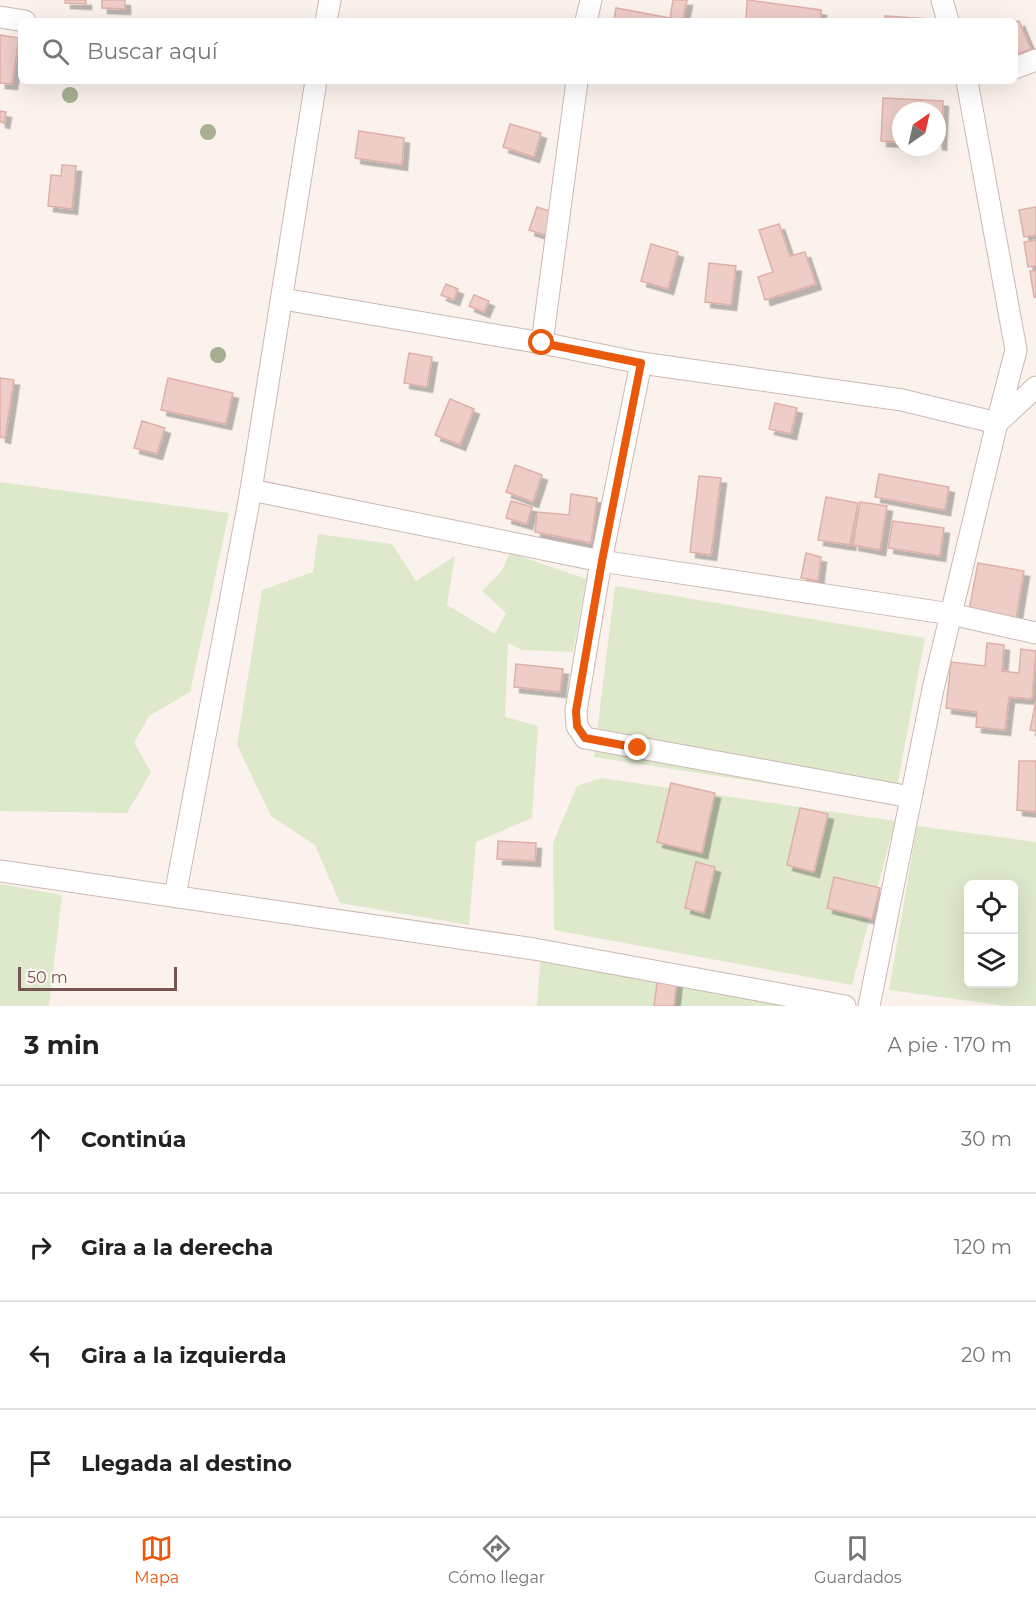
<!DOCTYPE html>
<html lang="es">
<head>
<meta charset="utf-8">
<style>
  body { margin:0; font-family:Montserrat,sans-serif; background:#f6f6f6; color:#222 }
  .controls { position:absolute; right:18px; bottom:18px; display:grid; overflow:hidden; border-radius:9px; box-shadow:0 6px 24px #0002 }
  .controls button { width:54px; height:54px; display:grid; place-items:center; padding:0; border:0; border-bottom:2px solid #e0e0e0; background:#fff; color:#222; font:30px sans-serif }
  .compass { position:absolute; left:892px; top:102px; width:54px; height:54px; border-radius:50%; background:#fff; box-shadow:0 6px 24px #0002; rotate:34deg }
  .scale { position:absolute; left:18px; bottom:15px; width:159px; box-sizing:border-box; padding-left:6px; border:3px solid #755551; border-top:0; font-size:16px; line-height:21px; white-space:nowrap; color:#755551; -webkit-text-stroke:4px #fef7f3; paint-order:stroke }
  .stop { position:absolute; width:18px; height:18px; margin:-14px; border:4px solid #ea580c; border-radius:50%; background:#fff }
  .stop.end { background:#ea580c; border-color:#fff; box-shadow:0 2px 6px #0008 }
  .list { margin:0; padding:0; list-style:none }
  h2 { display:flex; justify-content:space-between; align-items:center; height:78px; margin:0; padding:0 24px; font-size:26px }
  h2 small { font-size:20px; font-weight:400; color:#767676 }
  .list li { display:grid; grid-template-columns:39px 1fr auto; gap:18px; align-items:center; box-sizing:border-box; height:108px; padding:0 24px; border-top:2px solid #e0e0e0 }
  .list b { display:block; font-size:22px; white-space:nowrap }
  .list em { font-size:20px; font-style:normal; color:#767676 }
  .icon { flex:none; width:33px; height:33px; fill:none; stroke:currentColor; stroke-width:2; stroke-linecap:round; stroke-linejoin:round }
  .map { position:relative; flex:none; width:1036px; height:1006px; overflow:hidden }
  .search { position:absolute; background:#fff; box-shadow:0 6px 24px #0002; left:18px; right:18px; top:18px; height:66px; display:flex; align-items:center; gap:15px; box-sizing:border-box; padding:0 21px; border-radius:9px; color:#767676; font-size:22px }
  .sheet { height:510px; background:#fff }
  nav { display:flex; justify-content:space-around; align-items:center; box-sizing:border-box; height:84px; border-top:2px solid #e0e0e0; background:#fff; font-size:16px; color:#767676 }
  nav a { display:grid; justify-items:center; gap:3px }
  nav .on { color:#ea580c }
  .map>svg:first-child { display:block }
  .green { fill:#dee8cb; fill-rule:evenodd }
  .building { fill:#eecdc7; stroke:#dfb0a8; stroke-width:1.5; filter:url(#shadow) }
  .lines { fill:none; stroke-linecap:round; stroke-linejoin:round }
  .street-casing { stroke:#cdb8b3; stroke-width:23 }
  .street { stroke:#fff; stroke-width:21 }
  .tree { fill:#a7af93 }
  .route { stroke:#ea580c; stroke-width:8 }
</style>
</head>
<body>
<div class="map">
<svg width="1036" height="1006" viewBox="0 0 1036 1006">
  <defs>
    <filter id="shadow"><feDropShadow dx="5.5" dy="5.5" stdDeviation="0" flood-color="#0004"/></filter>
  </defs>
  <rect width="100%" height="100%" fill="#fbf2ed"/>
  <g class="green">
    <path d="M0,482l229,31 -39,179 -41,24 -15,27 17,29 -24,41 -127,-2z"/>
    <path d="M318,534l74,10 24,37 39,-25 -8,49 48,29 11,-21 -24,-22 19,-19 9,-19 76,26 -13,73 -51,-2 -14,-7 -3,74 33,9 -6,92 -56,24 -7,83 -129,-22 -25,-58 -44,-29 -34,-71 25,-155 51,-18z"/>
    <path d="M615,586l310,52 -31,165 -300,-46z"/>
    <path d="M601,778l294,43 -43,164 -298,-55 -1,-87 24,-57z"/>
    <path d="M917,826l119,16v164h-30l-117,-16zM968,885h46v99h-46z"/>
    <path d="M0,884l62,11 -13,111h-49z"/>
    <path d="M541,951l288,55h-292z"/>
  </g>
  <g class="building">
    <path d="M65,0h21v4l-21,-1z"/>
    <path d="M102,0h23v9l-23,-1z"/>
    <path d="M673,0h14l-4,20 6,1h-75l2,-13 54,10z"/>
    <path d="M747,0l74,10v11h-75z"/>
    <path d="M885,16l60,4v1h-61z"/>
    <path d="M1019,21l12,28 -16,6v-33z"/>
    <path d="M0,35l19,3 -7,46 -12,-1z"/>
    <path d="M883,98l60,3 -2,44 -4,-1v-33h-36v31l-20,-1z"/>
    <path d="M0,111l6,1 -2,11 -4,-1z"/>
    <path d="M510,124l31,9 -7,24 -31,-10z"/>
    <path d="M359,131l45,7 -2,27 -47,-7z"/>
    <path d="M62,165l14,1 -4,43 -24,-3 3,-31 10,1z"/>
    <path d="M537,207l21,7 -7,23 -22,-7z"/>
    <path d="M1036,207v28l-12,2 -5,-27z"/>
    <path d="M779,224l11,32 15,-4 11,32 -51,16 -7,-23 15,-5 -14,-42z"/>
    <path d="M1036,240v26l-8,1 -4,-25z"/>
    <path d="M651,244l27,8 -10,37 -27,-8z"/>
    <path d="M709,263l27,3 -5,39 -26,-3z"/>
    <path d="M1030,271h6v26h-2z"/>
    <path d="M446,284l12,5 -4,11 -13,-5z"/>
    <path d="M474,295l15,6 -5,11 -15,-6z"/>
    <path d="M409,353l23,4 -5,30 -23,-4z"/>
    <path d="M0,378l14,2 -9,58 -5,-1z"/>
    <path d="M168,378l65,15 -7,31 -65,-14z"/>
    <path d="M450,399l24,10 -14,36 -25,-10z"/>
    <path d="M775,403l22,5 -6,26 -22,-5z"/>
    <path d="M142,421l23,7 -8,26 -23,-6z"/>
    <path d="M515,465l27,10 -9,27 -27,-10z"/>
    <path d="M879,474l70,13 -4,23 -70,-13z"/>
    <path d="M699,476l22,2 -10,77 -21,-3z"/>
    <path d="M571,494l26,4 -6,45 -56,-11 2,-20 32,3z"/>
    <path d="M826,497l32,6 -8,42 -32,-5z"/>
    <path d="M511,501l21,6 -5,17 -21,-6z"/>
    <path d="M860,502l27,4 -7,44 -27,-5z"/>
    <path d="M893,521l51,7 -4,28 -52,-8z"/>
    <path d="M806,553l15,4 -3,24 -17,-3z"/>
    <path d="M978,563l46,8 -8,48 -47,-9z"/>
    <path d="M987,643l17,2 -2,26 17,2 2,-24 15,2 -4,48 -23,-2 -4,33 -29,-3 1,-15 -31,-4 5,-46 34,4z"/>
    <path d="M516,664l47,5 -3,23 -46,-5z"/>
    <path d="M1036,701v30l-6,-1z"/>
    <path d="M1019,761h17v51l-19,-2z"/>
    <path d="M671,783l44,10 -13,60 -45,-11z"/>
    <path d="M800,808l28,6 -14,58 -27,-7z"/>
    <path d="M498,841l38,2 -1,18 -38,-2z"/>
    <path d="M696,862l19,5 -11,46 -19,-5z"/>
    <path d="M834,877l46,11 -8,31 -45,-11z"/>
    <path d="M658,977l19,2 -3,27h-20z"/>
  </g>
  <g class="lines">
    <g class="street-casing">
      <g id="street">
        <path d="M942,0l6,21"/>
        <path d="M0,17l25,4"/>
        <path d="M326,21l4,-21"/>
        <path d="M586,21l5,-21"/>
        <path d="M1015,68l21,-8"/>
        <path d="M283,299l259,44 99,20 261,37 95,23 19,-73 -49,-269"/>
        <path d="M542,343l35,-262"/>
        <path d="M641,363l-40,198 -25,150 1,15 8,12 326,59"/>
        <path d="M251,490l350,71 350,53 85,19"/>
        <path d="M0,871l534,78 311,57"/>
        <path d="M175,896l76,-406 65,-409"/>
        <path d="M869,1006l64,-317 64,-266 39,-36"/>
      </g>
    </g>
    <use href="#street" class="street"/>
  </g>
  <g class="tree">
    <circle cx="70" cy="95" r="8"/>
    <circle cx="208" cy="132" r="8"/>
    <circle cx="218" cy="355" r="8"/>
  </g>
  <g class="lines">
    <path class="route" d="M542,343l99,20 -39,198 -26,150 1,15 8,12 53,10"/>
  </g>
</svg>
<div class="controls">
<button><svg class="icon" aria-label="locate" viewBox="0 0 24 24"><circle cx="12" cy="12" r="6"/><path d="M12 2v4M12 18v4M2 12h4M18 12h4"/></svg></button>
<button><svg class="icon" aria-label="layers" viewBox="0 0 24 24"><path d="M12 4l9 5-9 5-9-5zM3 14l9 5 9-5"/></svg></button>
</div>
<svg class="compass" viewBox="-18 -18 36 36"><path d="M0-13l5 13h-10z" fill="#e53935"/><path d="M0 13l5-13h-10z" fill="#767676"/></svg>
<div class="scale">50 m</div>
<div class="stop" style="left:542px;top:343px"></div>
<div class="stop end" style="left:638px;top:748px"></div>
<div class="search"><svg class="icon" aria-label="search" viewBox="0 0 24 24"><circle cx="10" cy="10" r="6"/><path d="M15 15l6 6"/></svg>Buscar aquí</div>
</div>
<section class="sheet">
<h2>3 min<small>A pie · 170 m</small></h2>
<ul class="list">
<li><svg class="icon" aria-label="ahead" viewBox="0 0 24 24"><path d="M12 20V5M6 11l6-6 6 6"/></svg><div><b>Continúa</b></div><em>30 m</em></li>
<li><svg class="icon" aria-label="right" viewBox="0 0 24 24"><path d="M7 20v-9h11M14 6l5 5-5 5"/></svg><div><b>Gira a la derecha</b></div><em>120 m</em></li>
<li><svg class="icon" aria-label="left" viewBox="0 0 24 24"><path d="M17 20v-9H6M10 6l-5 5 5 5"/></svg><div><b>Gira a la izquierda</b></div><em>20 m</em></li>
<li><svg class="icon" aria-label="arrive" viewBox="0 0 24 24"><path d="M6 21V4h12l-3 4 3 4H6"/></svg><div><b>Llegada al destino</b></div></li>
</ul>
</section>
<nav>
<a class="on"><svg class="icon" aria-label="map" viewBox="0 0 24 24"><path d="M3 6l6-2 6 2 6-2v14l-6 2-6-2-6 2zM9 4v14M15 6v14"/></svg>Mapa</a>
<a><svg class="icon" aria-label="directions" viewBox="0 0 24 24"><path d="M12 3l9 9-9 9-9-9zM9 14v-3h6M13 9l2 2-2 2"/></svg>Cómo llegar</a>
<a><svg class="icon" aria-label="saved" viewBox="0 0 24 24"><path d="M7 4h10v16l-5-4-5 4z"/></svg>Guardados</a>
</nav>
</body>
</html>
